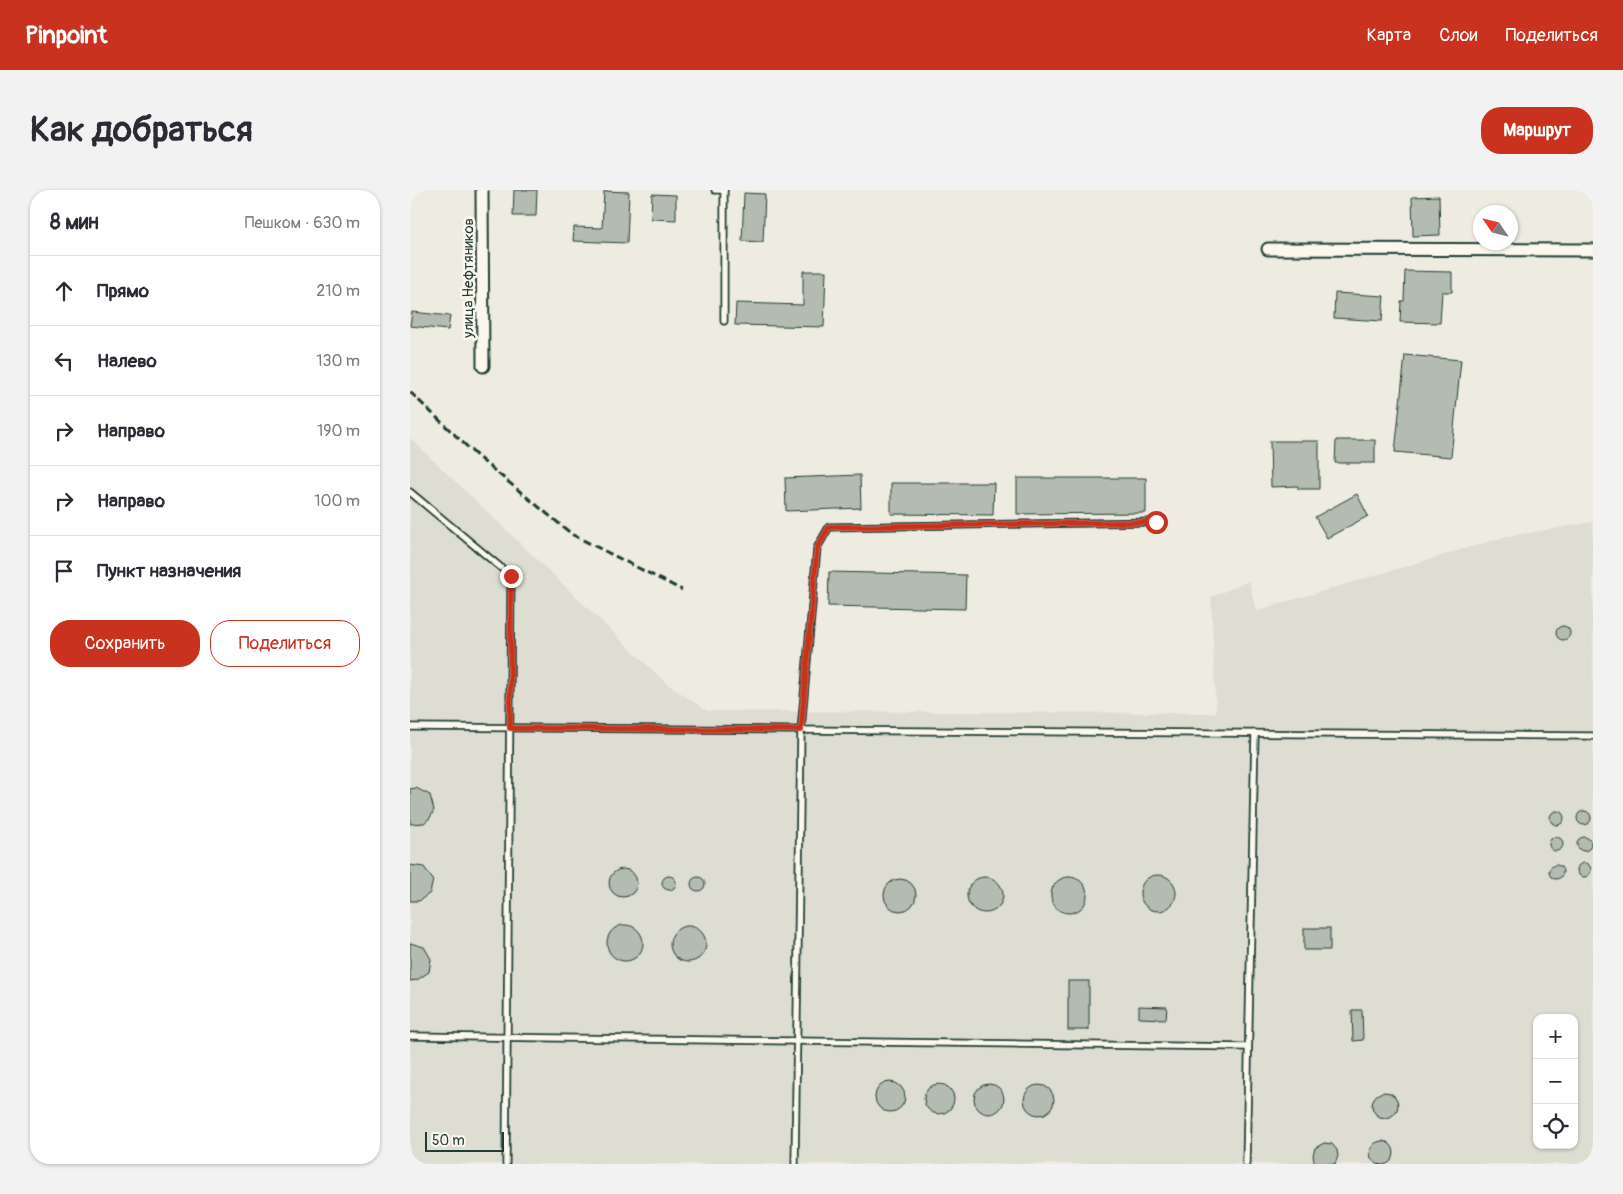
<!DOCTYPE html>
<html lang="ru">
<head>
<meta charset="utf-8">
<style>
  body { margin:0; font-family:Pangolin,sans-serif; background:#f2f2f3; color:#2b2b33 }
  .controls { position:absolute; right:15px; bottom:15px; display:grid; overflow:hidden; border-radius:10px; box-shadow:0 1px 4px #0004 }
  .controls button { width:45px; height:45px; display:grid; place-items:center; padding:0; border:0; border-bottom:1px solid #e1e1e2; background:#fff; color:#2b2b33; font:25px sans-serif }
  .compass { position:absolute; left:1063px; top:15px; width:45px; height:45px; border-radius:50%; background:#fff; box-shadow:0 1px 4px #0004; rotate:305deg }
  .scale { position:absolute; left:15px; bottom:12px; width:79px; box-sizing:border-box; padding-left:5px; border:2px solid #1f3d34; border-top:0; font-size:14px; line-height:18px; white-space:nowrap; color:#1f3d34; -webkit-text-stroke:4px #fbf7ec; paint-order:stroke }
  .stop { position:absolute; width:15px; height:15px; margin:-11px; border:4px solid #c8321e; border-radius:50%; background:#fff }
  .stop.end { background:#c8321e; border-color:#fff; box-shadow:0 1px 5px #0008 }
  .list { margin:0; padding:0; list-style:none }
  h2 { display:flex; justify-content:space-between; align-items:center; height:65px; margin:0; padding:0 20px; font-size:21px }
  h2 small { font-size:16px; font-weight:400; color:#7c7c81 }
  .list li { display:grid; grid-template-columns:32px 1fr auto; gap:15px; align-items:center; box-sizing:border-box; height:70px; padding:0 20px; border-top:1px solid #e1e1e2 }
  .list b { display:block; font-size:19px; white-space:nowrap }
  .list em { font-size:16px; font-style:normal; color:#7c7c81 }
  .actions { display:flex; gap:10px; padding:15px 20px }
  .actions a { flex:1; padding:11px 0; border:1px solid #c8321e; border-radius:20px; text-align:center; font-size:18px; color:#c8321e }
  .actions .main { background:#c8321e; color:#fff }
  .icon { flex:none; width:28px; height:28px; fill:none; stroke:currentColor; stroke-width:2; stroke-linecap:round; stroke-linejoin:round }
  .map { position:relative; flex:none; width:1183px; height:974px; overflow:hidden; border-radius:20px }
  header { display:flex; align-items:center; gap:30px; box-sizing:border-box; height:70px; padding:0 25px; background:#c8321e; color:#fff }
  header strong { font-size:24px }
  nav { display:flex; gap:28px; margin-inline-start:auto; font-size:18px }
  .intro { display:flex; align-items:center; justify-content:space-between; box-sizing:border-box; height:120px; padding:0 30px }
  h1 { margin:0; font-size:35px }
  .button { padding:12px 22px; border-radius:20px; background:#c8321e; color:#fff; font-size:18px; font-weight:700 }
  main { display:flex; gap:30px; padding:0 30px }
  aside { flex:1; background:#fff; border-radius:20px; box-shadow:0 1px 4px #0004 }
  .map>svg:first-child { display:block }
  .built { fill:#ddddd2; fill-rule:evenodd }
  .building { fill:#b4bbb0; stroke:#1f3d34 }
  .lines { fill:none; stroke-linecap:round; stroke-linejoin:round }
  .service-casing { stroke:#1f3d34; stroke-width:9 }
  .minor-casing { stroke:#1f3d34; stroke-width:15 }
  .service { stroke:#fbf7ec; stroke-width:5.5 }
  .minor { stroke:#fbf7ec; stroke-width:11 }
  .rail { stroke:#1f3d34; stroke-width:3; stroke-dasharray:8 4; stroke-linecap:butt }
  .route { stroke:#c8321e; stroke-width:6 }
  .labels { text-anchor:middle; dominant-baseline:central; stroke-width:5; stroke-linejoin:round; paint-order:stroke }
  .street-label { font-size:15px; fill:#1f3d34; stroke:#fbf7ec }
</style>
</head>
<body>
<header>
<strong>Pinpoint</strong>
<nav><a>Карта</a><a>Слои</a><a>Поделиться</a></nav>
</header>
<div class="intro"><h1>Как добраться</h1><a class="button">Маршрут</a></div>
<main>
<aside>
<h2>8 мин<small>Пешком · 630 m</small></h2>
<ul class="list">
<li><svg class="icon" aria-label="ahead" viewBox="0 0 24 24"><path d="M12 20V5M6 11l6-6 6 6"/></svg><div><b>Прямо</b></div><em>210 m</em></li>
<li><svg class="icon" aria-label="left" viewBox="0 0 24 24"><path d="M17 20v-9H6M10 6l-5 5 5 5"/></svg><div><b>Налево</b></div><em>130 m</em></li>
<li><svg class="icon" aria-label="right" viewBox="0 0 24 24"><path d="M7 20v-9h11M14 6l5 5-5 5"/></svg><div><b>Направо</b></div><em>190 m</em></li>
<li><svg class="icon" aria-label="right" viewBox="0 0 24 24"><path d="M7 20v-9h11M14 6l5 5-5 5"/></svg><div><b>Направо</b></div><em>100 m</em></li>
<li><svg class="icon" aria-label="arrive" viewBox="0 0 24 24"><path d="M6 21V4h12l-3 4 3 4H6"/></svg><div><b>Пункт назначения</b></div></li>
</ul>
<div class="actions"><a class="main">Сохранить</a><a>Поделиться</a></div>
</aside>
<div class="map">
<svg width="1183" height="974" viewBox="0 0 1183 974">
  <rect width="100%" height="100%" fill="#eeece1"/>
  <filter id="ink" filterUnits="userSpaceOnUse"><feTurbulence type="fractalNoise" baseFrequency=".02" numOctaves="2"/><feDisplacementMap in="SourceGraphic" scale="10" xChannelSelector="R" yChannelSelector="G"/><feConvolveMatrix kernelMatrix="1 2 1 2 8 2 1 2 1" color-interpolation-filters="sRGB"/></filter>
  <g filter="url(#ink)">
    <path class="built" d="M0,248l256,245 41,28 509,2 -5,-116 38,-16 7,30 248,-74 89,-15v642h-1183zM1127,828h37v127h-37z"/>
    <g class="building">
      <path d="M104,0h23l-1,26h-23z"/>
      <path d="M194,1l25,1 -2,51 -54,-2 1,-14 28,1z"/>
      <path d="M334,3l21,1 -2,48 -21,-1z"/>
      <path d="M242,4l24,1v25l-25,-1z"/>
      <path d="M1029,6l1,39 -27,1 -1,-39z"/>
      <path d="M393,81h23l-2,56 -89,-2 1,-22 67,2z"/>
      <path d="M995,81l47,1v20h-10l-2,31 -40,-1 1,-21h3z"/>
      <path d="M925,103l49,3 -2,25 -48,-3z"/>
      <path d="M2,122l38,4 -2,14 -38,-4z"/>
      <path d="M995,165l56,5 -10,97 -56,-5z"/>
      <path d="M926,250h39v23h-40z"/>
      <path d="M860,251h49v48h-21v-3l-27,1z"/>
      <path d="M450,285l1,33 -75,3 -1,-33z"/>
      <path d="M607,288h129v35l-129,1z"/>
      <path d="M481,293h103l-1,32 -102,-1z"/>
      <path d="M947,304l11,22 -41,22 -12,-21z"/>
      <path d="M419,382l137,3 -1,34 -137,-3z"/>
      <circle cx="1153" cy="443" r="7"/>
      <path d="M6,598l14,7 4,15 -4,8 -6,5 -14,1v-35z"/>
      <circle cx="1174" cy="628" r="7"/>
      <circle cx="1147" cy="628" r="7"/>
      <circle cx="1146" cy="654" r="7"/>
      <circle cx="1174" cy="654" r="7"/>
      <circle cx="1174" cy="680" r="7"/>
      <circle cx="1146" cy="682" r="7"/>
      <path d="M0,675l14,2 9,13 -3,13 -11,8h-9z"/>
      <circle cx="213" cy="693" r="14"/>
      <circle cx="748" cy="703" r="18"/>
      <circle cx="259" cy="693" r="7"/>
      <circle cx="288" cy="694" r="7"/>
      <circle cx="659" cy="705" r="18"/>
      <circle cx="575" cy="705" r="18"/>
      <circle cx="490" cy="705" r="16"/>
      <circle cx="215" cy="753" r="18"/>
      <circle cx="278" cy="754" r="18"/>
      <rect x="894" y="738" width="26" height="22"/>
      <path d="M0,753l14,4 7,12 -2,13 -12,8 -7,1z"/>
      <rect x="658" y="791" width="21" height="49"/>
      <path d="M729,816l28,1 -1,12 -27,-1z"/>
      <path d="M942,820h10l1,30 -10,1z"/>
      <circle cx="480" cy="907" r="15"/>
      <circle cx="529" cy="909" r="15"/>
      <circle cx="579" cy="909" r="15"/>
      <circle cx="629" cy="910" r="15"/>
      <circle cx="975" cy="915" r="13"/>
      <circle cx="972" cy="963" r="12"/>
      <path d="M914,953l8,1 5,6 1,6 -3,8h-19l-2,-3 -1,-6 2,-7z"/>
    </g>
    <g class="lines">
      <g class="service-casing">
        <g id="service">
          <path d="M305,0h9"/>
          <path d="M314,131v-131"/>
          <path d="M0,302l101,84 -5,588"/>
          <path d="M0,537l1183,9"/>
          <path d="M0,846l838,11"/>
          <path d="M385,974l6,-434 16,-182 12,-21 327,-5"/>
          <path d="M836,974l9,-431"/>
        </g>
      </g>
      <g class="minor-casing">
        <g id="minor">
          <path d="M72,0l1,176"/>
          <path d="M858,59l325,1"/>
        </g>
      </g>
      <use href="#service" class="service"/>
      <use href="#minor" class="minor"/>
      <path class="rail" d="M0,202l68,65 95,78 109,55"/>
    </g>
  </g>
  <g class="lines" filter="url(#ink)">
    <path class="route" d="M101,386l-1,152 291,2 16,-182 12,-21 327,-5"/>
  </g>
  <g class="labels">
    <g class="street-label">
      <text transform="translate(58 88) rotate(-90)">улица Нефтяников</text>
    </g>
  </g>
</svg>
<div class="controls">
<button>+</button>
<button>−</button>
<button><svg class="icon" aria-label="locate" viewBox="0 0 24 24"><circle cx="12" cy="12" r="6"/><path d="M12 2v4M12 18v4M2 12h4M18 12h4"/></svg></button>
</div>
<svg class="compass" viewBox="-18 -18 36 36"><path d="M0-13l5 13h-10z" fill="#e53935"/><path d="M0 13l5-13h-10z" fill="#7c7c81"/></svg>
<div class="scale">50 m</div>
<div class="stop" style="left:746px;top:332px"></div>
<div class="stop end" style="left:101px;top:386px"></div>
</div>
</main>
</body>
</html>
